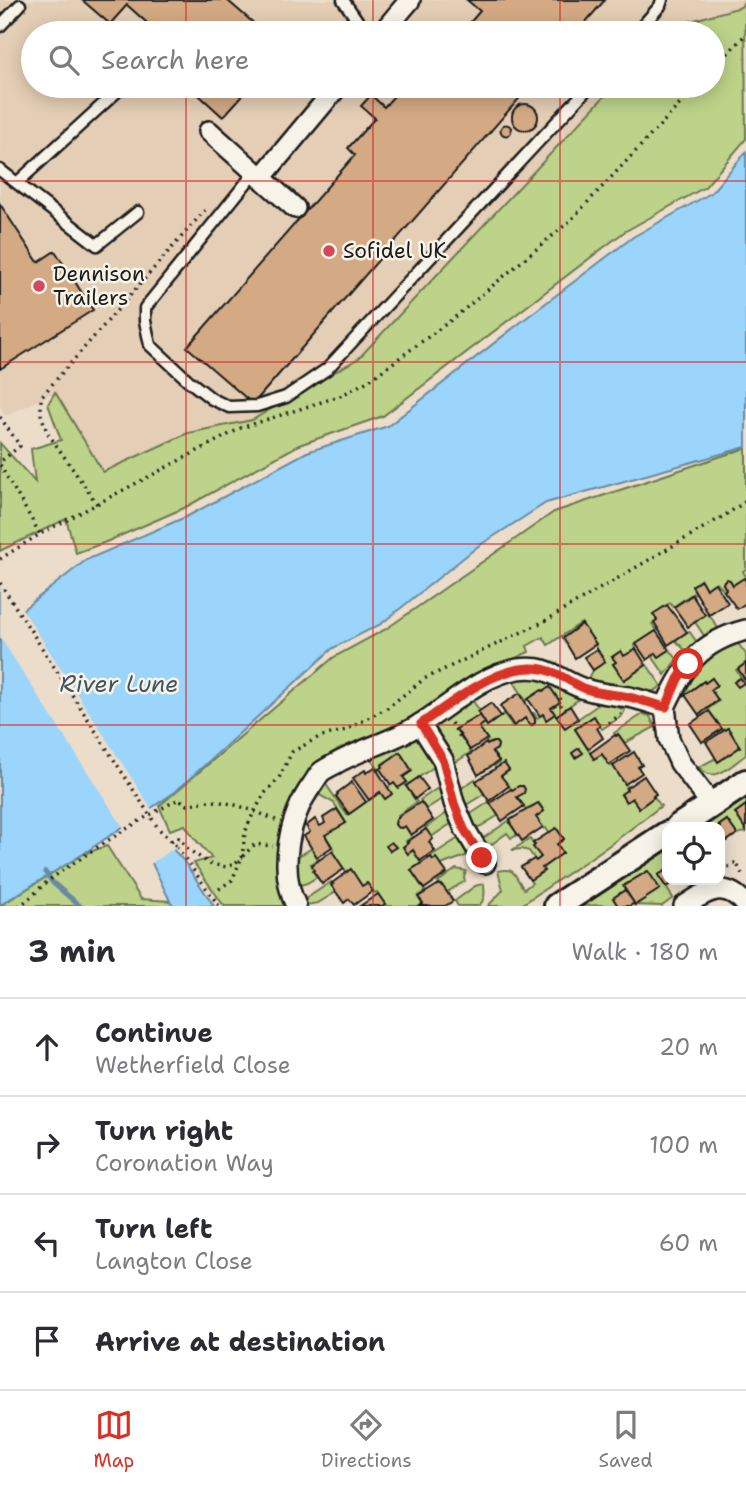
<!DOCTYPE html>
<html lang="en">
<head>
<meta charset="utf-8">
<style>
  body { margin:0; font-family:"Shantell Sans",sans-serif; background:#f7f7f7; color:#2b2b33 }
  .controls { position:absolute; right:21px; bottom:21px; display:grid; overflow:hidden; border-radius:14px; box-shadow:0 4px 18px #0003 }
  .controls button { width:63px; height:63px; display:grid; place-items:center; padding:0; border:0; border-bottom:2px solid #e1e1e2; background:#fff; color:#2b2b33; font:35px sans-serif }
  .stop { position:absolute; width:21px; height:21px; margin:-16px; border:5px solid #d93025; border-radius:50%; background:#fff }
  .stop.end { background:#d93025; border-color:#fff; box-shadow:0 2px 7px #0008 }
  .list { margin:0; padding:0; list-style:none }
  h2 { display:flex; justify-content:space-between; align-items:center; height:91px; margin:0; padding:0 28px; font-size:30px }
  h2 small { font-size:23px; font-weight:400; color:#7c7c81 }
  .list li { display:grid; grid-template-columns:46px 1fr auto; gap:21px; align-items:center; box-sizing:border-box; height:98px; padding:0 28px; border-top:2px solid #e1e1e2 }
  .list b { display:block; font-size:26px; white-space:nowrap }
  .list p { margin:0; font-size:23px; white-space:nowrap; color:#7c7c81 }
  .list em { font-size:23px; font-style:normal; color:#7c7c81 }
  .icon { flex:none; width:38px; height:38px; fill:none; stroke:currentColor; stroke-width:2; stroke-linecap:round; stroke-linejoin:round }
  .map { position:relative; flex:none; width:746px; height:906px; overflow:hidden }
  .search { position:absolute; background:#fff; box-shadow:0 4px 18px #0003; left:21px; right:21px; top:21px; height:77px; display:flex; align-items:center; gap:18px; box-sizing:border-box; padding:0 24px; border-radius:38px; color:#7c7c81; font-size:26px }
  .sheet { height:483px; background:#fff }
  nav { display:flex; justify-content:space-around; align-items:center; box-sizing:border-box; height:98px; border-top:2px solid #e1e1e2; background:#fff; font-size:19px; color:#7c7c81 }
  nav a { display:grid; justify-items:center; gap:4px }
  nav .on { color:#d93025 }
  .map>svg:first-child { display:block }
  .built { fill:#e4ceb5 }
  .green { fill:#bdd389; stroke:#6c7852; stroke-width:2 }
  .water { fill:#9bd5fb; stroke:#688ba2; stroke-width:2 }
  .pier { fill:#ecddca }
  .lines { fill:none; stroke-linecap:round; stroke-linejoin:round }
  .stream { stroke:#688ba2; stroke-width:5 }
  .building { fill:#d3aa84; stroke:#1c1c1c; stroke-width:2 }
  .service-casing { stroke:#1c1c1c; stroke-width:15 }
  .minor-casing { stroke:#1c1c1c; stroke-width:24 }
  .tertiary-casing { stroke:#1c1c1c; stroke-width:30 }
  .path { stroke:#1c1c1c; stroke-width:3.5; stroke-dasharray:2 5; stroke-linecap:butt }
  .service { stroke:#f7f3e8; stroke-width:10 }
  .minor { stroke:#f7f3e8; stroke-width:19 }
  .tertiary { stroke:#f7f3e8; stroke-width:24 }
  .path-bridge { stroke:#1c1c1c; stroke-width:3.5; stroke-dasharray:2 5; stroke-linecap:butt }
  .route { stroke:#d93025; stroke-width:9 }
  .grid { fill:none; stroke:#d62828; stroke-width:2; stroke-opacity:0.55 }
  .poi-dot { fill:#d1495b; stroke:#f7f3e8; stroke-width:2.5 }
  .labels { text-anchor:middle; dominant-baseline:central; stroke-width:5; stroke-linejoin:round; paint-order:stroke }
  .poi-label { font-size:21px; fill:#1c1c1c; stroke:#f7f3e8; text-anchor:start }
  .water-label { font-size:23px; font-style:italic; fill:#42545f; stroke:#f7f3e8 }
</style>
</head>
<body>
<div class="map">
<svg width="746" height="906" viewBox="0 0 746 906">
  <rect width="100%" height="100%" fill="#ecddca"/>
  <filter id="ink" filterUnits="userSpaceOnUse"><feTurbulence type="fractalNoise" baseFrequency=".0143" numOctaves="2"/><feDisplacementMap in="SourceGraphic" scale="14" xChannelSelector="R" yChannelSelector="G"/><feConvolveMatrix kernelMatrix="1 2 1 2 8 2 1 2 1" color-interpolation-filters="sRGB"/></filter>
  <g filter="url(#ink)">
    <path class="built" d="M0,0h745l-4,7 -72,20 -6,6h-630v53h581l-255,272 -107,62 -64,13 -85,39 -48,-80 -49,24 -6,-10z"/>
    <g class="green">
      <path d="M745,0l1,139 -41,48 -81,45 -241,184 -84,29 -115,63 -78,34 -30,11 -10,-34 -66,32v-108l35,39 -4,-33 30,-9 -13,-36 7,-12 48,80 85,-39 64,-13 107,-62 255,-272h99v-53h-50l6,-6 72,-20z"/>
      <path d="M746,448v121l-3,2 3,6 -13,8 -3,-5 -6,1 -1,3 3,5 -2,2 -7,-9 -11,7 -6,-9 -8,6 5,8 -4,-1 -20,14 -3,-4 -16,11 3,6 -5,4 5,6 -22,15 1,4 -12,7 -3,-5 -9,6 4,5 -3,2 11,16 23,-15 14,20 -3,4 -7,3 -20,-5 -10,2 -34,-6 3,-9 3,-3v-1l12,-9 -10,-15 1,-2 -15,-21 -33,22 -5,-8 -16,9 2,6 -50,22 -66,46 -41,19 -30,9 -27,17 -35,114 4,27h-60l-30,-43 18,-5 -17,-19 -10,-14 -15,5 -11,-24 175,-149 52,-28 168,-117z"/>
      <path d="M708,613l12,18 -13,9 -12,-18z"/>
      <path d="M689,631l10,14 -10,9 -14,-14z"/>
      <path d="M736,641l10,13v9l-10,7 10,14v71c-14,9 -31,31 -47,12l17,-9 3,3 21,-14 -12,-19 -5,2 -15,-21 11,-8 -8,-11 6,-5 -5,-7 -7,5 -1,-2 -20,14 10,-21 13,-20z"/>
      <path d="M670,650l7,9 -12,16 -13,-19 4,-3 3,4z"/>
      <path d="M531,675l52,21 -27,20 9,12 40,-28 13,3 -1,4 8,3 -3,6 -20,13 -9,-12 -18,12 19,30 8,-5 8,12 3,-1 14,21 -2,2 2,2 -6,5 5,7 6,-4 7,10 15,-11 7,9 -50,38 -91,62h-32l15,-16 -5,-19c19,-4 15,4 26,18l8,-6 -2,-3 13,-9 -1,-3 21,-15 -6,-9 7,-5 -7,-11 -8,5 -3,-5 -2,1 -8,-12 8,-6 -5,-8 -14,6 -8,-12 6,-11h-4l-7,4 -11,-14 8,-5 -5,-8 -8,6 -2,-3 5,-3 -7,-11 5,-3 1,-5 -2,-2h-3l-6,3 -1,-3 2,-2 -9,-13 6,-4 3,2 16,-11 8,12 13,-8 3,5 4,2 3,-2v-4l-3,-6h2l3,5 6,-4 3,6 5,-12 9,-6 -10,-15 -7,4 -1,-1 -16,11 -15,-24z"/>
      <path d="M470,697l10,14v4l-24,14 15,23 -18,12 -21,-36 2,-4z"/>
      <path d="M643,714l7,2 5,11 -30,16 -6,-8 -3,1 -2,-3z"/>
      <path d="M417,737l8,9 9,21 -28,19 11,16 -19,13 1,2 -3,3 -1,4 2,3 4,1 4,-2 7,11 -6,4 2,2 -5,4 5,6 5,-3 8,13 -10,7 14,21 -7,5 5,7 -4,3h-33l-9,-14 -3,1 -7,-10 -5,3 -11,-16 -5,2 -14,-21 2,-2 -9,-14 21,-12 -12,-20 -20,-11 9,-12 24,35 47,-32 4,5 9,-6 -4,-5 9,-6 -12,-18 -18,11 1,3 -4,3 -11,-16 40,-15z"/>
      <path d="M475,779l9,15 -18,11 -4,1 -3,-16z"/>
      <path d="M441,786l4,11 -19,12 -6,-9z"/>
      <path d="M746,797v8l-11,8 11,17v2l-9,2 -10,-14 -10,7h-17z"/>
      <path d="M489,802l10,13 -18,11 -9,3 -6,-12z"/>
      <path d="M450,811l2,12 -21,14 -6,-9z"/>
      <path d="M510,820l1,2 -1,2 6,8v4l-5,2 -4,-5 -19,14 -6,-2 -3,-4z"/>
      <path d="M462,836l9,18 -30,11 -5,-7 -3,2 -2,-4z"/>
      <path d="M530,839l11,18 -5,4 -7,-10 -7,-2 -10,1z"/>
      <path d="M107,846l34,53 29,2 4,5h-174l83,-52z"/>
      <path d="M312,848l7,11 -8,5 6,13 -10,6 -13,4 3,-30z"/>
      <path d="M667,849v21l-8,6 14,22 -11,8 -27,-1 24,-16 -12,-18 -24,15 2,4 -12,8 5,8 -19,-1 -16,1z"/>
      <path d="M456,869l10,2 -2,7 1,3 -18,11 -9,-10z"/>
      <path d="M331,882l5,10 -18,11 -12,2 -5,-3z"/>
      <path d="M482,884l2,1c1,9 1,14 -5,21h-21l-3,-5 20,-15z"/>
    </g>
    <path class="water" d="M746,152v295l-200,56 -69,44 -96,77 -48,24 -158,144 -31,21 12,18 27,29 31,46h-40l-4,-5 -32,-67 -8,-12 -47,32 -83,51v-316l17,25 69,-54 102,-44 119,-64 81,-26 142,-111 103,-78 78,-44z"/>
    <path class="pier" d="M0,586l3,1 14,22 4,-2 132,204 -4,3 9,15 18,18 -27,18 -20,-38 -4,3 -125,-193z"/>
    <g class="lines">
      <path class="stream" d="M45,872l8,11 27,23"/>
    </g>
    <g class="building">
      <path d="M82,0h145l38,33h-112l3,-2 -29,-26 -17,19z"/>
      <path d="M467,0h138l-29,33h-115l19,-22z"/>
      <path d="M189,86h62l-28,31z"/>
      <path d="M403,86h127l-277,318 -66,-57 168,-192 -7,-7 27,-30 -14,-12 10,-11 13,12z"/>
      <circle cx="525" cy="117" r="13"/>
      <circle cx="506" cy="130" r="5.5"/>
      <path d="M0,204l38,58 17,-11 38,59 -93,59z"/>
      <path d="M744,578l2,3v22l-9,6 -13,-18 2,-2 -3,-5 1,-3 3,-2 3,1 3,5z"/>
      <path d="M701,580l5,9 9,-6 13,20 -19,12 -17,-29z"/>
      <path d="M692,595l13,20 -17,12 -14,-20z"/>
      <path d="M667,605l20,27 -19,13 -14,-23 3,-2 -4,-6z"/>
      <path d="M582,624l14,20 -21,14 -12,-20z"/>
      <path d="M656,631l13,19 -10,7 -3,-4 -9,7 -11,-16z"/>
      <path d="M597,649l8,13 -12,8 -9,-13z"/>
      <path d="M636,649l10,16 -22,15 -11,-16 3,-2 -4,-5 9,-6 3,5z"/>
      <path d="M746,663v18l-8,-12z"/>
      <path d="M712,678l5,7 -6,5 7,10 -19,15 -14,-20 19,-14 1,2z"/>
      <path d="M740,678l4,5 -6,4 -4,-5z"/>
      <path d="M550,687l10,15 -9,6 4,6 -9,6 -3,-6 -3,2 -12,-17 14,-9 1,1z"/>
      <path d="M520,693l15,26v4l-3,2 -4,-2 -3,-5 -11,8 -14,-20z"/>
      <path d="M491,703l10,13 -14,10 -9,-14z"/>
      <path d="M570,706l8,13 -13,9 -9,-12z"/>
      <path d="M709,711l13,18 -20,13 -12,-18z"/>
      <path d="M480,715l5,8 -6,4 8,12 -17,11 -14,-21z"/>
      <path d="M594,716l6,10 -3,2 6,10 -15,11 -13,-20z"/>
      <path d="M728,728l12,19 -22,15 -12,-20z"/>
      <path d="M618,734l12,17 -21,14 -7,-11 -8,5 -4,-6 25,-18 1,1z"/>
      <path d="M493,742h3l2,3 -1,4 -5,3 7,9 -21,14 -10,-19 18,-13 1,2z"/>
      <path d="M579,748l4,5 -8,5 -3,-5z"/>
      <path d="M400,752l12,19 -9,6 4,5 -9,6 -4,-5 -3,2 -11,-16 3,-2 -1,-2z"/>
      <path d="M634,752l8,13 -4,2 4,6 -17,11 -12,-18z"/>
      <path d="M504,763l5,7 -8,6 8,10 -20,15 -13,-20z"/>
      <path d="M375,767l17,27 -7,5 -5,-7 -11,8 -16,-22 12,-8 1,3z"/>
      <path d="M644,776l12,18 -3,2 1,1 -15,11 -7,-10 -6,4 -5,-8 6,-4 -1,-2z"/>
      <path d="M419,777l9,12 -13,10 -9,-13z"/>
      <path d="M352,782l14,20 -17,12 -13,-18 2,-2 -1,-1z"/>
      <path d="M519,786h4l2,3 -1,4 -7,4 7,9 -22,15 -12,-18 21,-14 1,1z"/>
      <path d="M421,802l12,18 -22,15 -6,-9 -4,2 -4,-1 -2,-3 1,-4 3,-3v-1z"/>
      <path d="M538,803l6,8 -8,6 7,10 -21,14 -12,-18 1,-1 -1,-2z"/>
      <path d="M746,805v25l-11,-17z"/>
      <path d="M337,809l9,14 -21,12 7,12 -15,10 -13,-21 6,-4 -4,-6 9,-7 5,7 5,-3 -2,-5z"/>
      <path d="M727,820l10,14 -13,9 -4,-6v-10h-3z"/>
      <path d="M556,828l8,11 -7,5 6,9 -21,15 2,3 -14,9 -9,-13 13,-8 2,2 5,-4 -8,-10 2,-2 -2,-2z"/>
      <path d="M426,829l7,10 -4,3 6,9 -15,10 -7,-11 -5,4 -5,-7 5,-4 -1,-1z"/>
      <path d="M391,842l5,5 -6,4 -4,-5z"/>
      <path d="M332,851l12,18 -22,15 -9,-13 1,-1 -2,-5z"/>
      <path d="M431,857l2,3 3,-2 11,15 -23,16 -13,-19z"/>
      <path d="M351,869l11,17 5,-3 6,8 -19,14 -5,-6 -5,4 -13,-18 2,-1 -1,-1z"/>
      <path d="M667,870v10l9,1 -10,6 -8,-12z"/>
      <path d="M648,871l12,18 -25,16 -12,-19z"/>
      <path d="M439,884l2,2 1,-1 11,16 -8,5h-26l4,-3 -5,-6z"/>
      <path d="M625,890l9,13 -4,3h-12l-5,-8z"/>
      <path d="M378,894l7,10 -3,2h-22z"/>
    </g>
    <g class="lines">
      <g class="service-casing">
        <g id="service">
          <path d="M343,0l23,33"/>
          <path d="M0,26l20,-21"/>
          <path d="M636,33l24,-27 2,-6"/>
          <path d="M0,170l97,75 41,-33"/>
          <path d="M255,172l-110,136v13l5,24 39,36 23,18 17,8 28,-1 29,-9 41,-28 263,-283"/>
          <path d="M18,182l105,-96"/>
        </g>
      </g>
      <g class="minor-casing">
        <g id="minor">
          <path d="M382,33l28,-33"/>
          <path d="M209,131l86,77"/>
          <path d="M261,178l77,-92"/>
          <path d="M665,707c19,-41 34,-65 81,-77"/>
          <path d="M665,707l4,32 11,24 32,42"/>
          <path d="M420,724l23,36 11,43 11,26 20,34"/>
          <path d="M296,906c-18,-37 -7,-89 16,-121 3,-4 6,-10 9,-13 4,-3 10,-6 14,-8 26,-15 56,-22 82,-38 32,-19 63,-51 101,-57 34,-5 41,13 70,21 13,4 28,5 41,7 13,3 25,7 36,10"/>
          <path d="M684,906c23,-15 41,-27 62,-1"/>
        </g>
      </g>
      <g class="tertiary-casing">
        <g id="tertiary">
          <path d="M678,827l68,-45"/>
          <path d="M557,906l110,-72"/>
        </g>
      </g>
      <g class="path">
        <path d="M713,69l33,-35"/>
        <path d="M0,417l20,29 -20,16"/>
        <path d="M0,465l40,69"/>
        <path d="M97,504l-50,-72 -6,-18v-17l164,-187"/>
        <path d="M0,559l40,-25 201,-106 99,-32 28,-15 86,-63 117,-98 126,-134"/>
        <path d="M560,698l2,4 -1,3 4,5"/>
        <path d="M451,723l11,17"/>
        <path d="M609,723l12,-9"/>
        <path d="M171,841l8,-3 10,12 21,14 17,3 7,-3 8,-7 3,-24 5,-13 14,-26 15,-16 13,-26 27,-15 27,-7 41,-22 37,-29 121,-58 182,-107 19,-13"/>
        <path d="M177,847l42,59"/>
        <path d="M722,871l14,-9 8,16"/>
        <path d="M219,889l13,-9 10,-23 13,-13 18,2"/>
        <path d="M18,906c13,-6 22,-20 34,-28 40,-28 83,-56 127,-79l9,6c7,-2 15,-4 23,-4 23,1 46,11 67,20"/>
      </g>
      <use href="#service" class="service"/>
      <use href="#minor" class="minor"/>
      <use href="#tertiary" class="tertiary"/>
      <path class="path-bridge" d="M0,583l158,245 19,19"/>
    </g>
  </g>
  <g class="lines" filter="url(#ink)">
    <path class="route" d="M482,858l-18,-29 -10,-26 -11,-43 -22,-36c33,-23 88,-70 131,-52 12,4 22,13 34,17 13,5 29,5 43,8 12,3 24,7 37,10l12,-28 10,-15"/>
  </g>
  <path class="grid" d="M186,0v33M373,0v33M560,0v33M186,86v820M373,86v820M560,86v820M0,181h746M0,362h746M0,544h746M0,725h746"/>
  <g class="poi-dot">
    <circle cx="329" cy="251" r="7"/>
    <circle cx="39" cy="286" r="7"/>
  </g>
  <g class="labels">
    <g class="poi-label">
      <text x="343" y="251">Sofidel UK</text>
      <text x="53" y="274">Dennison<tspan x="53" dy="24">Trailers</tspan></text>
    </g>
    <g class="water-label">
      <text x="119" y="684">River Lune</text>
    </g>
  </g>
</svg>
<div class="controls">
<button><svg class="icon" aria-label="locate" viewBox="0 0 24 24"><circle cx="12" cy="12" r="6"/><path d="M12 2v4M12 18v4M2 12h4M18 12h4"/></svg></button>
</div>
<div class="stop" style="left:688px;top:664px"></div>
<div class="stop end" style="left:482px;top:858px"></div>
<div class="search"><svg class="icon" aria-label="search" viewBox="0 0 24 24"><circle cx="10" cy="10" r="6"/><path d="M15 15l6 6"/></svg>Search here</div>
</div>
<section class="sheet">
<h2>3 min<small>Walk · 180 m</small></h2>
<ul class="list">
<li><svg class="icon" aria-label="ahead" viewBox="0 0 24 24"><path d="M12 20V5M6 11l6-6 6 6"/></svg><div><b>Continue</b><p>Wetherfield Close</p></div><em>20 m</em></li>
<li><svg class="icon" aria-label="right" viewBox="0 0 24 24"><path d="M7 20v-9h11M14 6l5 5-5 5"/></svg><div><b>Turn right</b><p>Coronation Way</p></div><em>100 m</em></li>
<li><svg class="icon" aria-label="left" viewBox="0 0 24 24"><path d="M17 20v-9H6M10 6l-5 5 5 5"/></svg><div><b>Turn left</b><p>Langton Close</p></div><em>60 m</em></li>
<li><svg class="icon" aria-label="arrive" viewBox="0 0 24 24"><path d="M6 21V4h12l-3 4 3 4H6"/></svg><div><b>Arrive at destination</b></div></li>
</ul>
</section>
<nav>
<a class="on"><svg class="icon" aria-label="map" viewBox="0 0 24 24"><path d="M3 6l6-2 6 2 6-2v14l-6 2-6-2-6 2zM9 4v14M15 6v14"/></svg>Map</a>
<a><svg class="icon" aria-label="directions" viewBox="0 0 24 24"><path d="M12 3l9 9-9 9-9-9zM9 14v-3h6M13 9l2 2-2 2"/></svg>Directions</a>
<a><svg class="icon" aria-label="saved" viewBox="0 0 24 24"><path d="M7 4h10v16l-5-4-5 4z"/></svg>Saved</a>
</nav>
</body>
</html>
